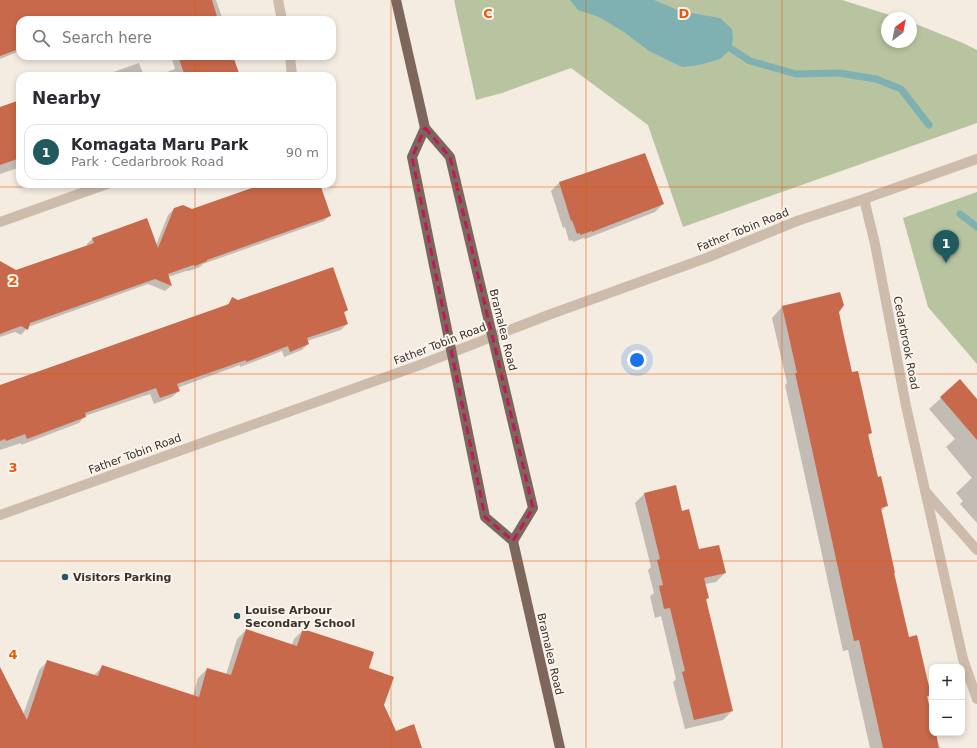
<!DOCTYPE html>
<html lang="en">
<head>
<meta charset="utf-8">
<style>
  body { margin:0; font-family:"DejaVu Sans",sans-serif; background:#f7f7f7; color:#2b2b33 }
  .controls { position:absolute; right:12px; bottom:12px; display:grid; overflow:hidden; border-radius:8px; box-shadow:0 2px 6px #0003 }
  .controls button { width:36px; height:36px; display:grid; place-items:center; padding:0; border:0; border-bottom:1px solid #e1e1e2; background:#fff; color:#2b2b33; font:20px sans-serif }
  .compass { position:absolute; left:881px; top:12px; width:36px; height:36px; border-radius:50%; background:#fff; box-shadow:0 2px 6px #0003; rotate:32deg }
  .you { position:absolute; left:637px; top:360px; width:14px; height:14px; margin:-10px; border:3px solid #fff; border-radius:50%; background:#1a73e8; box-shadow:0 0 0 6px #1a73e833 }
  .badge { display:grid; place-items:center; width:26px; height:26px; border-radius:50%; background:#1f5a5e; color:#fff; font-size:13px; font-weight:700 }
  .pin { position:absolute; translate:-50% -33px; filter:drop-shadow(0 1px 2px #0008) }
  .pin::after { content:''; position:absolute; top:21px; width:14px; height:12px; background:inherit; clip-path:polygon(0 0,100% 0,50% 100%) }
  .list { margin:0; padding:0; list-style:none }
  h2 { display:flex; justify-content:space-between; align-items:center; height:52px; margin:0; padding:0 16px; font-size:17px }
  h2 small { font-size:13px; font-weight:400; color:#7c7c81 }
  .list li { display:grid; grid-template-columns:26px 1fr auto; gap:12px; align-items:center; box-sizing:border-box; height:56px; margin:0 8px 8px; padding:0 8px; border:1px solid #e1e1e2; border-radius:12px }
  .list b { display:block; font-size:15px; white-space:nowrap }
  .list p { margin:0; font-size:13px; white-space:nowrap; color:#7c7c81 }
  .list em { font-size:13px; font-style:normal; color:#7c7c81 }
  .icon { flex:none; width:22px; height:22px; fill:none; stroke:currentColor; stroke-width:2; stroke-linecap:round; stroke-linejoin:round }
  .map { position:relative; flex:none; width:977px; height:748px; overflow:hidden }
  .search { position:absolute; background:#fff; box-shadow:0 2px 6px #0003; left:16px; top:16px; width:320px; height:44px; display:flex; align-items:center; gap:10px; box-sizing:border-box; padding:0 14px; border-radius:12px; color:#7c7c81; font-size:15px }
  .panel { position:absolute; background:#fff; box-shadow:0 2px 6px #0003; left:16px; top:72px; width:320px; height:116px; border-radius:12px }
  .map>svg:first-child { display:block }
  .green { fill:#b8c4a0 }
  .water { fill:#7fb0b2 }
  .shadow { fill:#0003 }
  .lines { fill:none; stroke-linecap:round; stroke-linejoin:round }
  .stream { stroke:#7fb0b2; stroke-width:7 }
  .building { fill:#c8694b }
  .minor { stroke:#cdbbac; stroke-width:10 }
  .major { stroke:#7d675c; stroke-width:10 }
  .marked { fill:none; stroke:#c2185b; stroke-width:3; stroke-dasharray:8 5; stroke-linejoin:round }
  .grid { fill:none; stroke:#e8590c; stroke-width:1; stroke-opacity:0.55 }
  .poi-dot { fill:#1f5a5e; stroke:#fbf5ee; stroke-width:1.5 }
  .labels { text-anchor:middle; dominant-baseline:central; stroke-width:4; stroke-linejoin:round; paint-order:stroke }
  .street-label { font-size:11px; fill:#3b302b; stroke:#fbf5ee }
  .poi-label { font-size:11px; font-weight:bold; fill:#3b302b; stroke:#fbf5ee; text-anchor:start }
  .grid-label { font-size:13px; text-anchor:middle; font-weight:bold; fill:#e8590c; stroke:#fbf5ee; stroke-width:4; stroke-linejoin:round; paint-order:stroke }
</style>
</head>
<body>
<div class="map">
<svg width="977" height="748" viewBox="0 0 977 748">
  <rect width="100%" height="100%" fill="#f4ebe1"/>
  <g class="green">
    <path d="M454,0h388l57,18h-12v24h24v-20l52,21 14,7v73l-294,104 -35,-102 -77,-57 -69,25 -26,7z"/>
    <path d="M977,192v172l-49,-57 -25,-89z"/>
  </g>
  <path class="water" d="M570,0h84l26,11 40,7 12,11 1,10 -2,10 -11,10 -21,6 -17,2 -33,-16 -25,-19 -25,-15 -21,-7z"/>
  <g class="shadow">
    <path d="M0,0h216l7,20h-203v31l-20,8z"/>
    <path d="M171,56h60l8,20h-83l19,-7z"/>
    <path d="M139,63l5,13h-42z"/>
    <path d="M99,74l1,2h-8z"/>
    <path d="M20,101v65l-2,2 -18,6v-66z"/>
    <path d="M645,154l18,50 -8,8 -70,27 -1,-1 -11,4 -1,-2 -3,1 -4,-14 -2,1 -12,-37 8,-8z"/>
    <path d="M260,184h59l11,31 -6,6 -121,43 -3,3 -11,4h-3l-18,6 3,9 -6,5 -17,-7 -120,43 -7,8 -6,-3 -15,5v-65l16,-1 71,-25v-2l6,-6 63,7 12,-30 6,-6 18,2 59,-22 3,-3z"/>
    <path d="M233,298l5,3 109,9 -4,4 4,10 -6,6 -34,11 1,3 -6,6 -18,7 -2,-6 -42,16v-2l-63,23 2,3 -7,6 -18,7 -4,-10 -21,7 -44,15 -6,7 -58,22v-2l-21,7v-63l226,-81z"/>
    <path d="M782,307l56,5 13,61 20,60 -3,3 9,42 9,28 -5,5 27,127 22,57 -3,3 5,24v11h3l3,15 2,-1 1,1h-71l-22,-98 -5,1 -58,-266 2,-2 -15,-65z"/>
    <path d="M960,381l17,28v114l-17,-19 3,-3 -7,-8 16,-15 -26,-31 9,-8 -26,-30z"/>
    <path d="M675,487l6,26 17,37 27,23 -9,9 -11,2 3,14 -3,3 27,110 -9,9 -38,9 -12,-47 3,-3 -15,-63 -6,2 -5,-22 4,-3 -6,-23 3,-3 -16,-64 9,-9z"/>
    <path d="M246,630l46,15 2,-6 9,-9 64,39 28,63 26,16h-421v-61l23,28 16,-45 9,-9 45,15 9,-9 91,29 5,-18 9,-9 19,6 11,-36z"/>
  </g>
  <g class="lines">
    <g class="stream">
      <path d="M724,44l26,17 46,13 43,-1 37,6 25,10 28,36"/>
      <path d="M960,214l17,13"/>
    </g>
  </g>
  <g class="building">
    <path d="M0,0h212l6,20h-198l-1,29 -19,7z"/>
    <path d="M178,56h55l7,20h-55z"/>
    <path d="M20,100v58l-20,7v-58z"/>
    <path d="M645,153l19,51 -72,28v-1l-12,4v-2l-3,1 -5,-14 -1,1 -12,-39z"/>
    <path d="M263,184h57l11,32 -124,44v1l-12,5 -2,-1 -25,9 4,12 -17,-7 -125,44 -2,7 -7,-4 -21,8v-73l16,9 78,-27 -2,-5 55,-20 11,30 16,-40 9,-3 9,4z"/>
    <path d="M333,267l15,43 -4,2 4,12 -41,14 2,6 -19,8 -2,-6 -42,16v-2l-69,24 3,7 -20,7 -4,-10 -71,25 1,4 -59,22 -2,-5 -19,7 -1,-2 -5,2v-56l229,-81 3,-7 6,3z"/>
    <path d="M840,292l4,13 -5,7 4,20 9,40 6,-1 14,62 -4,1 10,43 3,-1 7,30 -7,2 14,65h-1l15,64 8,-2 14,60 -4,1 5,21v16h4l3,15h-56l-24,-108 -5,1 -46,-210 -13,-58h2l-15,-67z"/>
    <path d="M960,379l17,20v41l-37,-43z"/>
    <path d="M676,485l6,26 7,-2 10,40 20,-4 7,28 -22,5 5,20 -3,1 27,112 -39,9 -12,-48 3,-1 -15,-63 -6,1 -5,-23 4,-1 -6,-25 3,-1 -16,-66z"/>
    <path d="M246,629l51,17 6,-17 71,23 -5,16 25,9 -10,28 12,26 18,-7 8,24h-422v-81l27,53 20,-60 51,16 4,-11 97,32 8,-29 24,7z"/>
  </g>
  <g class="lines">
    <g class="minor">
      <path d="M278,0l4,20"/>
      <path d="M290,56l2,20"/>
      <path d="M864,199l11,45 31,162 57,253 14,40"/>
      <path d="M0,222l107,-38"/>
      <path d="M925,491l52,59"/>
      <path d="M0,515l417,-149 134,-52 158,-57 88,-36 67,-22 113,-40"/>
    </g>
    <g class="major">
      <path d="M396,0l29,128 25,29 83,351 -20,33"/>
      <path d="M425,128l-13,29 73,360 28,24 47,207"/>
    </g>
  </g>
  <path class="marked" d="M425,128l25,29 83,351 -20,33 -28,-24 -73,-360z"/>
  <path class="grid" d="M195,0v20M391,0v748M586,0v748M782,0v748M195,56v20M195,184v564M0,187h977M0,374h977M0,561h977"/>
  <g class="poi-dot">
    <circle cx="65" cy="577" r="4"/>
    <circle cx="237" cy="616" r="4"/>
  </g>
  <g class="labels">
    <g class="street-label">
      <text transform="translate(743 230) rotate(-22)">Father Tobin Road</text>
      <text transform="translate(503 330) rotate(76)">Bramalea Road</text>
      <text transform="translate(906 343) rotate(79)">Cedarbrook Road</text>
      <text transform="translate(440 344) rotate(-21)">Father Tobin Road</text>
      <text transform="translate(135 454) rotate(-20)">Father Tobin Road</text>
      <text transform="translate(550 654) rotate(77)">Bramalea Road</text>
    </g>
    <g class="poi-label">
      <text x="73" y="577">Visitors Parking</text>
      <text x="245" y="610">Louise Arbour<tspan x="245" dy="13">Secondary School</tspan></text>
    </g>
  </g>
  <g class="grid-label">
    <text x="488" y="18">C</text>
    <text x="684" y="18">D</text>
    <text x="13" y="285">2</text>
    <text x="13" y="472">3</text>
    <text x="13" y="659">4</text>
  </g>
</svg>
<div class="controls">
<button>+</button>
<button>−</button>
</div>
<svg class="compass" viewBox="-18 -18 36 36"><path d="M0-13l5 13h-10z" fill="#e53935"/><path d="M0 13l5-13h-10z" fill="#7c7c81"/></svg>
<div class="you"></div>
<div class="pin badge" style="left:946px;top:263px">1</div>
<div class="search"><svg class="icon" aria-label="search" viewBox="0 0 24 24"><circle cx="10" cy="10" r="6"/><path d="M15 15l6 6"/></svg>Search here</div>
<section class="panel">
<h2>Nearby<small></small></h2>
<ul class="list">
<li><span class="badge">1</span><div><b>Komagata Maru Park</b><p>Park · Cedarbrook Road</p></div><em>90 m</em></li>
</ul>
</section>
</div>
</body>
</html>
